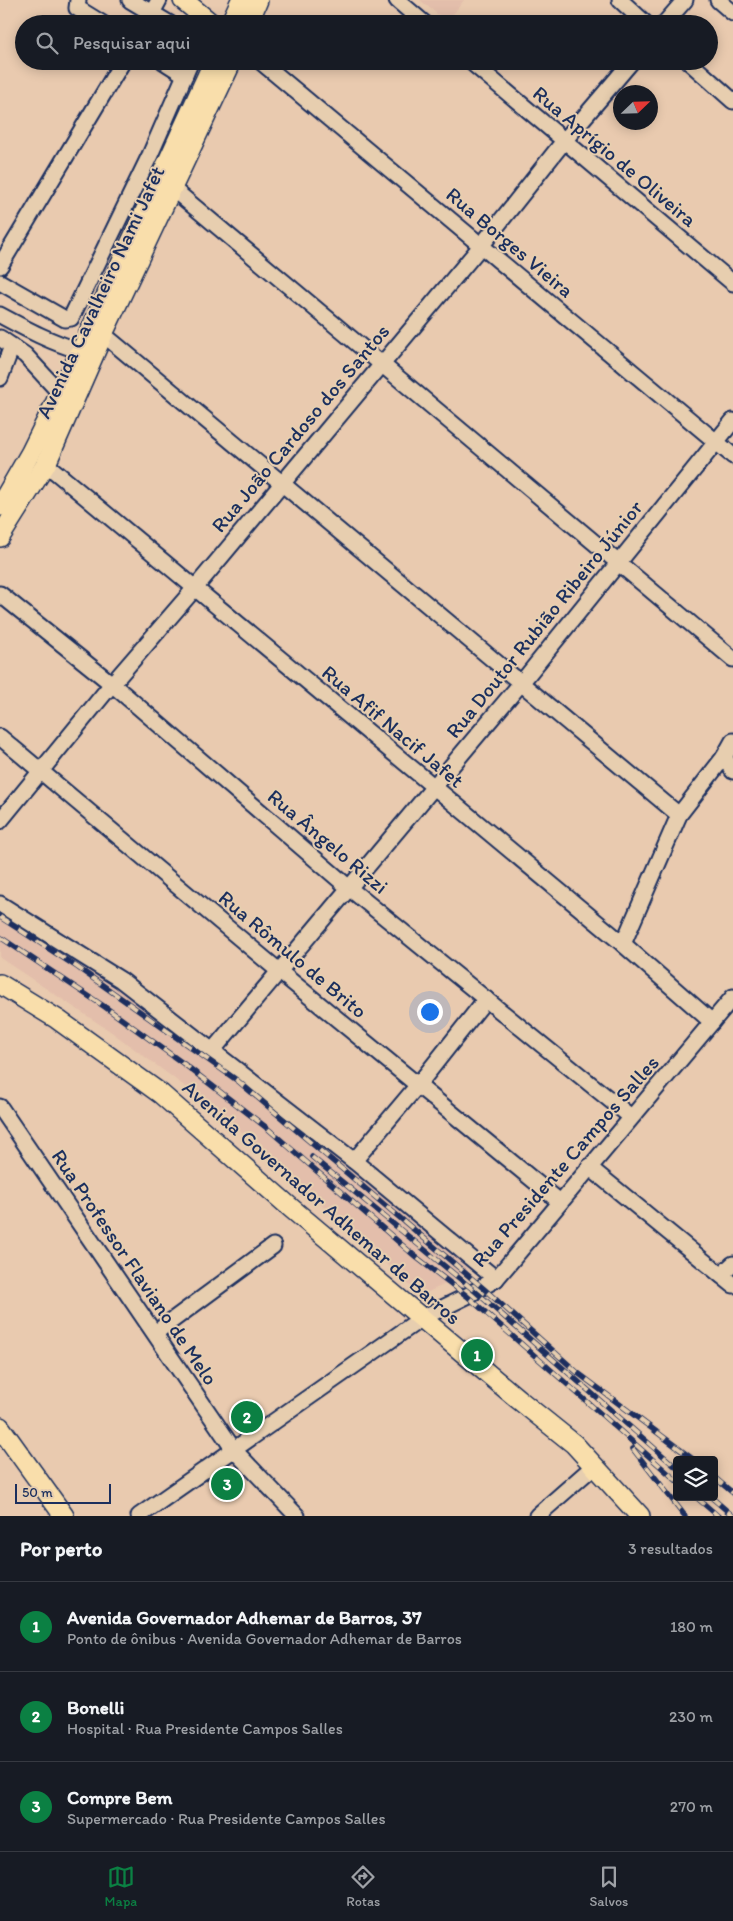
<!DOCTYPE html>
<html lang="pt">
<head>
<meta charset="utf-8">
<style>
  body { margin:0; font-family:Itim,sans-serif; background:#242831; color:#f1f3f6 }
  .controls { position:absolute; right:15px; bottom:15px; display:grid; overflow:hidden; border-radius:5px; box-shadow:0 2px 12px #0003 }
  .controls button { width:45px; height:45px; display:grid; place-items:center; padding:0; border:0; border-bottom:1px solid #363941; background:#171b24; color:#f1f3f6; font:25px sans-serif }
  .compass { position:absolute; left:613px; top:85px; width:45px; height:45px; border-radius:50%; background:#171b24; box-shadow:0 2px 12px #0003; rotate:67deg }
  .scale { position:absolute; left:15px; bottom:12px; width:96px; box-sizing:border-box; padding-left:5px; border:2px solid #1b2f5e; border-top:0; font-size:14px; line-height:18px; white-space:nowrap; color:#1b2f5e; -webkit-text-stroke:4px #e7ceaf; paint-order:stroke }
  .you { position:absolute; left:429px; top:1011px; width:18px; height:18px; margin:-12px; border:4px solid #fff; border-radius:50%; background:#1a73e8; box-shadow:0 0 0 8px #1a73e833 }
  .badge { display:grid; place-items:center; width:32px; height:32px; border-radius:50%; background:#0b8043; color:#fff; font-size:16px; font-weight:700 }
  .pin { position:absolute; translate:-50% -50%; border:2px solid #fff; box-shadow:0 1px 5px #0006 }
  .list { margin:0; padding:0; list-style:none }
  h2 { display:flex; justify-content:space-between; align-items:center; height:65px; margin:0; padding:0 20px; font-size:21px }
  h2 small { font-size:16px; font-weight:400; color:#9ea1a6 }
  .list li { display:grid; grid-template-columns:32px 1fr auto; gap:15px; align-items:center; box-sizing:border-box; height:90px; padding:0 20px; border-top:1px solid #363941 }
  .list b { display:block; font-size:19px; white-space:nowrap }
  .list p { margin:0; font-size:16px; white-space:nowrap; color:#9ea1a6 }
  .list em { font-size:16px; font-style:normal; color:#9ea1a6 }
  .icon { flex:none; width:28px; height:28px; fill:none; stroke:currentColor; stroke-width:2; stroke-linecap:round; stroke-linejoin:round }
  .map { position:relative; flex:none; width:733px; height:1516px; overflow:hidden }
  .search { position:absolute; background:#171b24; box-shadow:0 2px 12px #0003; left:15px; right:15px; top:15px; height:55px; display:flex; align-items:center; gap:12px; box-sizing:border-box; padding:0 18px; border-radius:28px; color:#9ea1a6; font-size:19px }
  .sheet { height:335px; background:#171b24 }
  nav { display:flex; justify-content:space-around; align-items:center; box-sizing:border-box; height:70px; border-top:1px solid #363941; background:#171b24; font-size:14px; color:#9ea1a6 }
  nav a { display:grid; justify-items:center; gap:2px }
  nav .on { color:#0b8043 }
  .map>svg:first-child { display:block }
  .built { fill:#e3beab }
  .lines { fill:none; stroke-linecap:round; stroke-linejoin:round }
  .minor-casing { stroke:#1b2f5e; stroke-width:19 }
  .major-casing { stroke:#1b2f5e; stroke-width:22 }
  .minor { stroke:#e7ceaf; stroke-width:15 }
  .major { stroke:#f9deab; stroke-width:19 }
  .rail-casing { stroke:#1b2f5e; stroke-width:5.5 }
  .rail { stroke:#e7ceaf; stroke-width:4; stroke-dasharray:11; stroke-linecap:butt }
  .labels { text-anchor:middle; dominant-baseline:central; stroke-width:4; stroke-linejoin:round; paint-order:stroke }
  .street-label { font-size:21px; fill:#1b2f5e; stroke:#e7ceaf }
</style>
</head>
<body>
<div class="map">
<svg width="733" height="1516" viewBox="0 0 733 1516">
  <rect width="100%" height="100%" fill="#e9caaf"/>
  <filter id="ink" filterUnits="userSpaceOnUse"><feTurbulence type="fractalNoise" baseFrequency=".02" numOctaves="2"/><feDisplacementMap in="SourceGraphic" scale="10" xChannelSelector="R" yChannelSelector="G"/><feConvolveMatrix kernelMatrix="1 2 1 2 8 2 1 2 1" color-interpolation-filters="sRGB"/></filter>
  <g filter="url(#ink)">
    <g class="built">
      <path d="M420,0h44l-17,22z"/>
      <path d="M0,911l69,43 165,118 230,189 5,12 -43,20 -9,-1 -196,-179 -111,-82 -110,-73z"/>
    </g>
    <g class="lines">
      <g class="minor-casing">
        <g id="minor">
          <path d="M78,0l-1,8 26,16"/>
          <path d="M130,0l40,24"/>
          <path d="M397,0l28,24"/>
          <path d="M620,0l26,24"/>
          <path d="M718,0l15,13"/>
          <path d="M146,24l13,-24"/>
          <path d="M664,24l21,-24"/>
          <path d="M163,61l22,14"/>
          <path d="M260,61l473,395"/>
          <path d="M470,61l263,222"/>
          <path d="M688,61l45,40"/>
          <path d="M173,189l560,470"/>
          <path d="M0,266l123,-205"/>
          <path d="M0,282l65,37 6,-1 79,-163 41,-94"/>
          <path d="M0,315c26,14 52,28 81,36"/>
          <path d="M93,330l10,4 576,481"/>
          <path d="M0,338l25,17 35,38"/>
          <path d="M0,378l12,-32"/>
          <path d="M46,464l577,480 89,78"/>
          <path d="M0,594l112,90 237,204 282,229"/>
          <path d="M0,737l280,235 280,230"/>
          <path d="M724,757l9,14"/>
          <path d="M0,821l112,-137 83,-96 286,-342 83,-105 68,-80"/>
          <path d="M0,904l121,76 233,181 142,118"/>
          <path d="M623,944l56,-129 45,-58 9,-16"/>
          <path d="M213,1050l309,-368 211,-261"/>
          <path d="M0,1107l234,343 63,66"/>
          <path d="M354,1161l64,-76 68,-86"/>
          <path d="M589,1167l144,118"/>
          <path d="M721,1275l12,-11"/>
          <path d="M155,1333l118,-87"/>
          <path d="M139,1516l283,-198 45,-22 29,-17 237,-282"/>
          <path d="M537,1516l58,-51"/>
        </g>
      </g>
      <g class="major-casing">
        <g id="major">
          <path d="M183,0l29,24"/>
          <path d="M230,24l11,-24"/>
          <path d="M248,24l10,-24"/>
          <path d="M0,506l31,-54 50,-101 133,-290"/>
          <path d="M0,537l46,-73 57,-130 129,-273"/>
          <path d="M0,984l57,35 104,75 130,114 227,191 56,45 66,72"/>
          <path d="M0,1427l64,89"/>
        </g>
      </g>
      <use href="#minor" class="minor"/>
      <use href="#major" class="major"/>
      <g class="rail-casing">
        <g id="rail">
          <path d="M0,917l77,50 161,114 245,207 95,85 116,87"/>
          <path d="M0,937l105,70 79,57 83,64 149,129 51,39 210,185"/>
          <path d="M312,1157l164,135 201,176"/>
          <path d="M633,1449l52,67"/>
          <path d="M714,1477l19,16"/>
          <path d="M696,1497l22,19"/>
          <path d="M711,1497l22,19"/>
        </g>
      </g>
      <use href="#rail" class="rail"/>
    </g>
  </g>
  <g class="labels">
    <g class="street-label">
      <text transform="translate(615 156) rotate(40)">Rua Aprígio de Oliveira</text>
      <text transform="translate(510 242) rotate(40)">Rua Borges Vieira</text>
      <text transform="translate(100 292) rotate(-65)">Avenida Cavalheiro Nami Jafet</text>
      <text transform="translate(300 428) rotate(-50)">Rua João Cardoso dos Santos</text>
      <text transform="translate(544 619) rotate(-51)">Rua Doutor Rubião Ribeiro Júnior</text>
      <text transform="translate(393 726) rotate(40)">Rua Afif Nacif Jafet</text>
      <text transform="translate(328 841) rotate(40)">Rua Ângelo Rizzi</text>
      <text transform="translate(293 954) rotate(40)">Rua Rômulo de Brito</text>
      <text transform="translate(565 1161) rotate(-49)">Rua Presidente Campos Salles</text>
      <text transform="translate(322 1202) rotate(41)">Avenida Governador Adhemar de Barros</text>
      <text transform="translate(135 1267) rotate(56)">Rua Professor Flaviano de Melo</text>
    </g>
  </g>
</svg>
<div class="controls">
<button><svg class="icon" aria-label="layers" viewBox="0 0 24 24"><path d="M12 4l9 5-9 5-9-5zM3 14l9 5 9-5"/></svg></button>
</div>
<svg class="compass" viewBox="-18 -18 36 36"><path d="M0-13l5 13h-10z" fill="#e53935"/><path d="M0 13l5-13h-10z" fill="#9ea1a6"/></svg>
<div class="scale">50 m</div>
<div class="you"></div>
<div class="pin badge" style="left:477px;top:1355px">1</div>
<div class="pin badge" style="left:247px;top:1417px">2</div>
<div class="pin badge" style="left:227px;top:1484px">3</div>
<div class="search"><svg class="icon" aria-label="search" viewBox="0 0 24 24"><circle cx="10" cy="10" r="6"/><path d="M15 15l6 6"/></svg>Pesquisar aqui</div>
</div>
<section class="sheet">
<h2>Por perto<small>3 resultados</small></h2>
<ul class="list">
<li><span class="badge">1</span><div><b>Avenida Governador Adhemar de Barros, 37</b><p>Ponto de ônibus · Avenida Governador Adhemar de Barros</p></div><em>180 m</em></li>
<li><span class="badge">2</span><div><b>Bonelli</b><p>Hospital · Rua Presidente Campos Salles</p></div><em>230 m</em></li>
<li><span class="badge">3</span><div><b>Compre Bem</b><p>Supermercado · Rua Presidente Campos Salles</p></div><em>270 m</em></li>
</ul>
</section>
<nav>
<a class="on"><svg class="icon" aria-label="map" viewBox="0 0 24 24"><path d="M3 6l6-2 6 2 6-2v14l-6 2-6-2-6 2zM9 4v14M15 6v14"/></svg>Mapa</a>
<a><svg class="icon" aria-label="directions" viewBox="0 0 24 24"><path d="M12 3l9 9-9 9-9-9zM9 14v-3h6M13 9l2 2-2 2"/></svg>Rotas</a>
<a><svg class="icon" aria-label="saved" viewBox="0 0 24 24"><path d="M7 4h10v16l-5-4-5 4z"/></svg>Salvos</a>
</nav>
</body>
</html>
